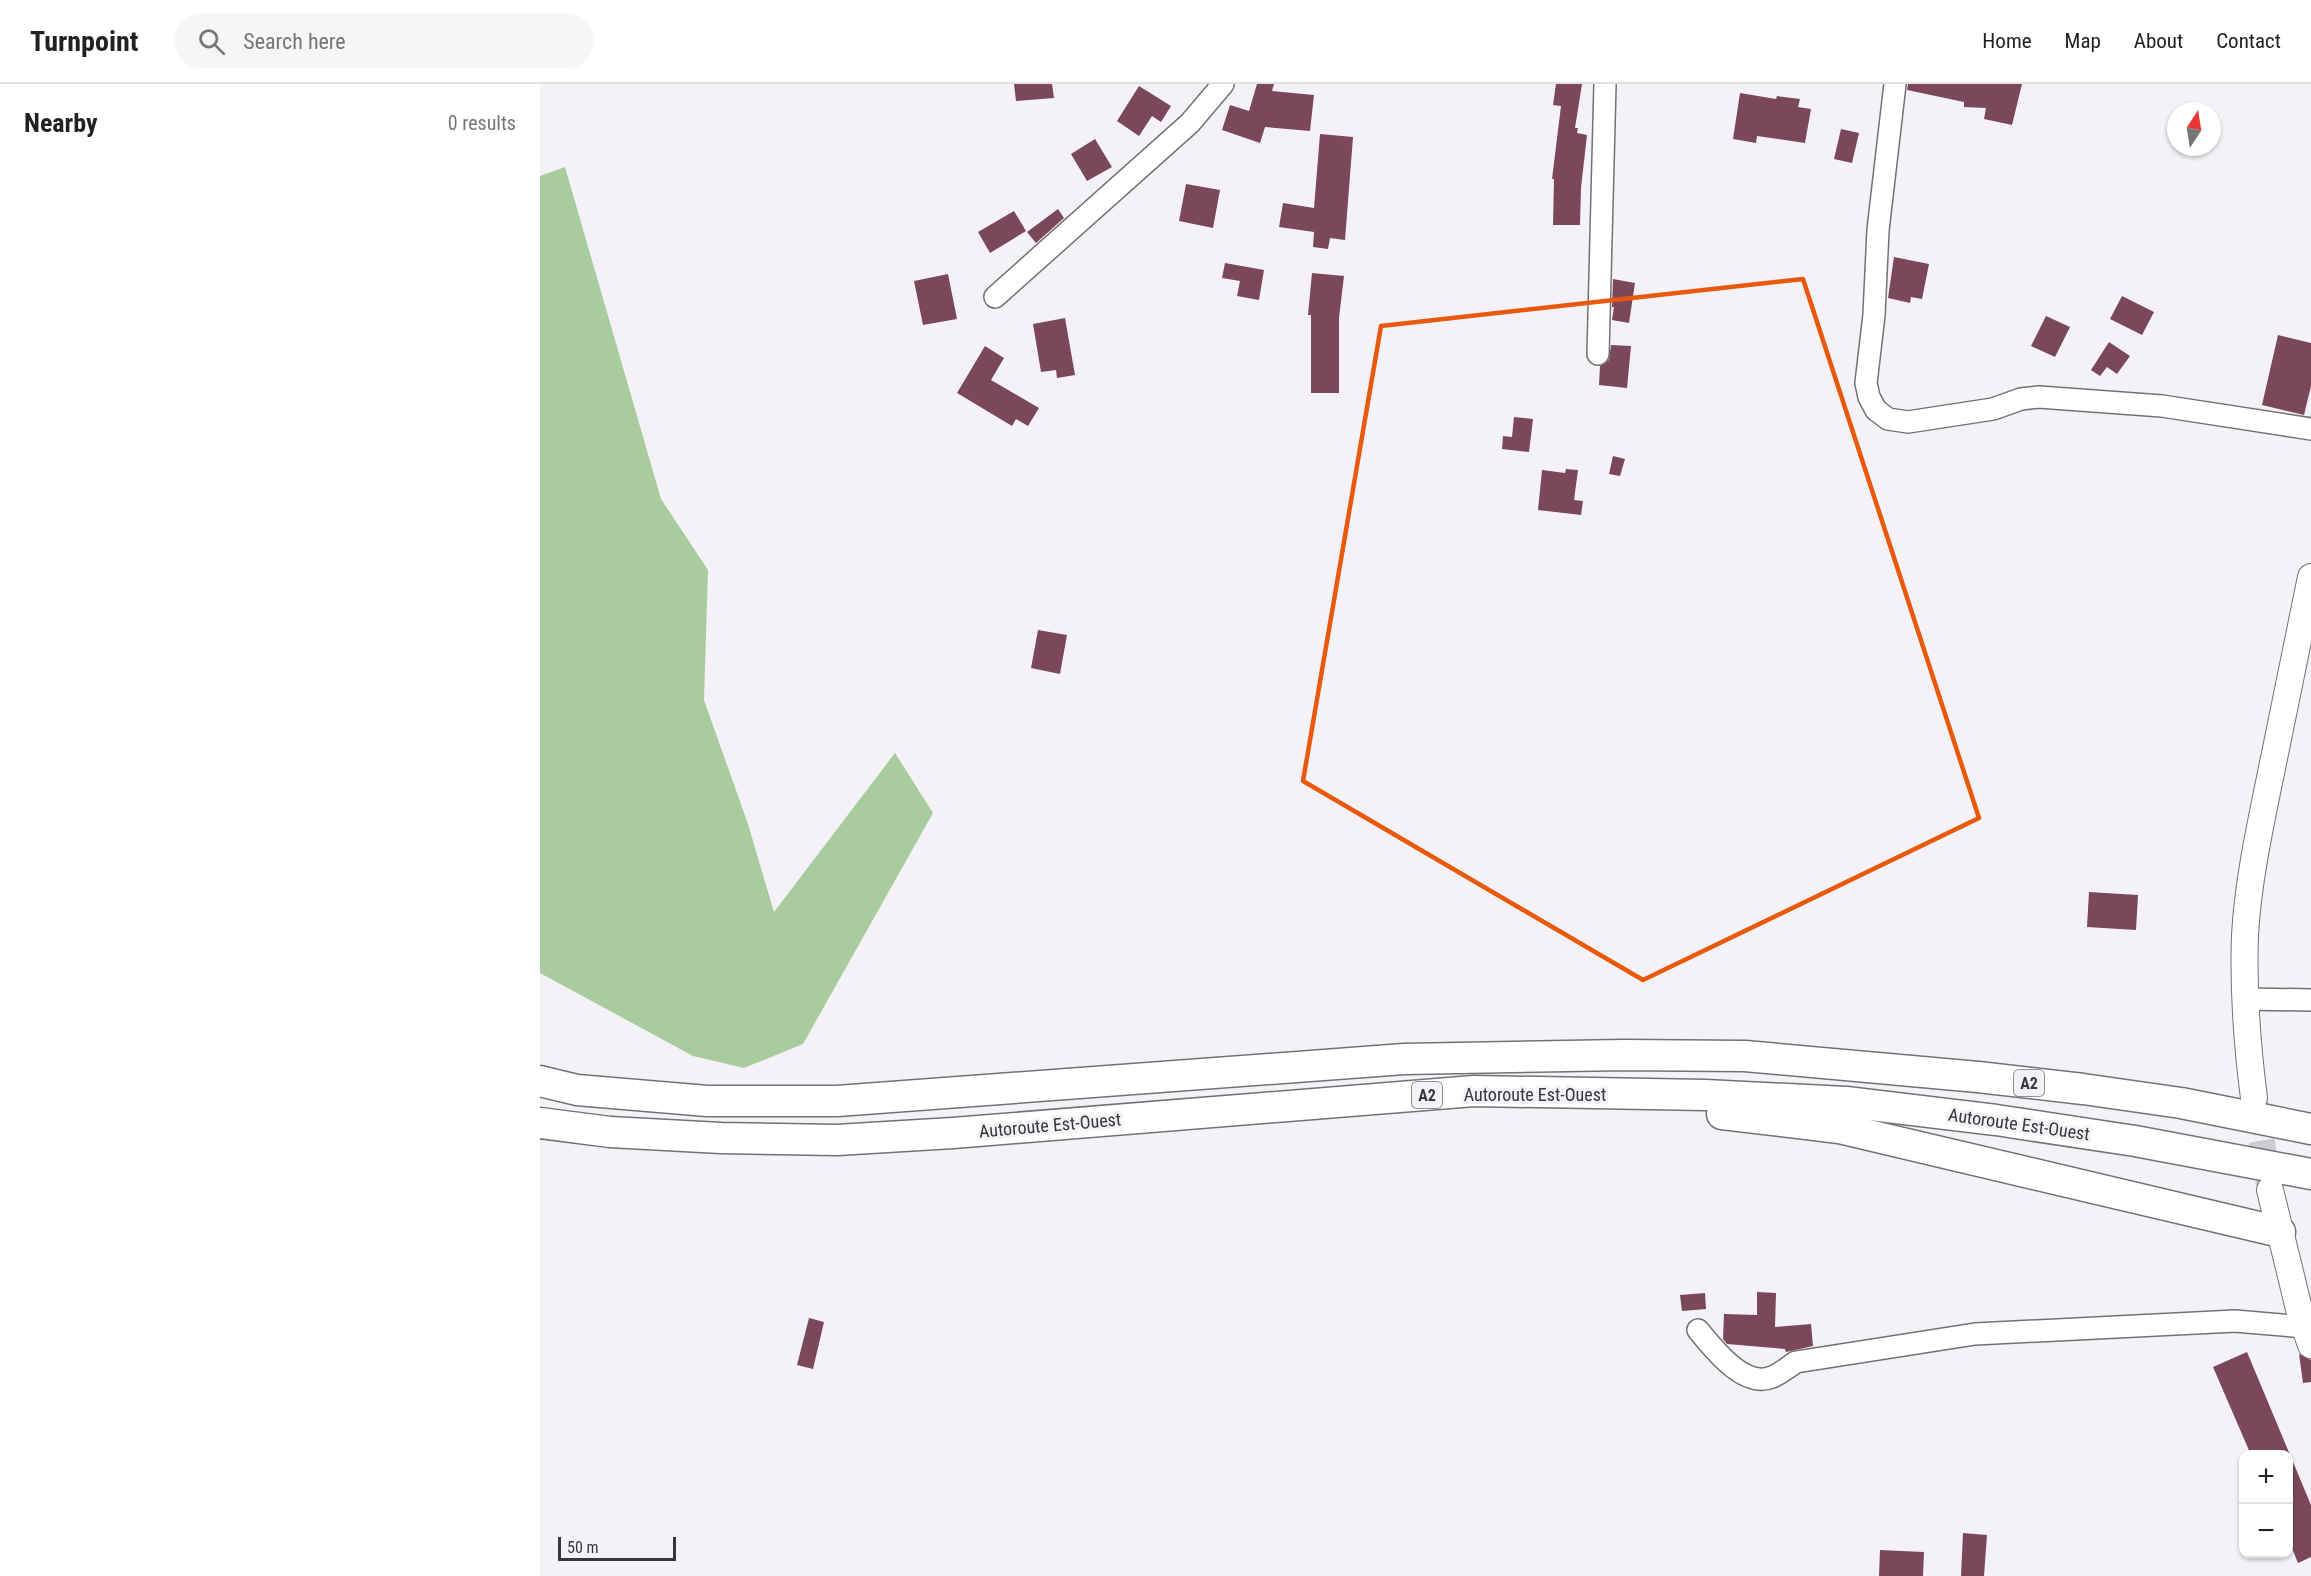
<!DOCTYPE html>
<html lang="en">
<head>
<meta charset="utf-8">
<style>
  body { margin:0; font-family:"Roboto Condensed",sans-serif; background:#f6f6f6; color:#222 }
  .controls { position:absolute; right:18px; bottom:18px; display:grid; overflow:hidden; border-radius:12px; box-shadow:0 2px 4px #0004 }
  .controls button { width:54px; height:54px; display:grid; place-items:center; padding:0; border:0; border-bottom:2px solid #e0e0e0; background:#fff; color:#222; font:30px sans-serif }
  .compass { position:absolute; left:1627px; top:18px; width:54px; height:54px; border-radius:50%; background:#fff; box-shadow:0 2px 4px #0004; rotate:12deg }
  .scale { position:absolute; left:18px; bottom:15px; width:118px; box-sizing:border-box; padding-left:6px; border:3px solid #373638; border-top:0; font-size:16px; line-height:21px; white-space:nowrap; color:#373638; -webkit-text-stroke:4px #f5f2f7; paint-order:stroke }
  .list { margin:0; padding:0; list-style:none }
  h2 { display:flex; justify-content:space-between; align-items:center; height:78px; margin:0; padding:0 24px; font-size:26px }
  h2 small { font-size:20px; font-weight:400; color:#767676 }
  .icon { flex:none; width:33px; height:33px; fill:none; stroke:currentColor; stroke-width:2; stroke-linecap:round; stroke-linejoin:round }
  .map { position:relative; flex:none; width:1771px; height:1492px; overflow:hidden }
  header { display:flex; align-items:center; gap:36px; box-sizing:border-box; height:84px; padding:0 30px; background:#fff; border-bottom:2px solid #e0e0e0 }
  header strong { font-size:28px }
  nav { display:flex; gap:33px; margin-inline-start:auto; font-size:21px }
  .search { width:420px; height:54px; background:#f6f6f6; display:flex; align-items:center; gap:15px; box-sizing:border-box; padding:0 21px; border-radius:33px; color:#767676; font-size:22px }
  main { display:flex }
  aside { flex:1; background:#fff }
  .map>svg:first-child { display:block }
  .forest { fill:#a8cc9e }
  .building { fill:#7b485b }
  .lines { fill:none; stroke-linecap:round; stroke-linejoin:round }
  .major-tunnel { stroke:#cfccd1; stroke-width:26; stroke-dasharray:26 13; stroke-linecap:butt }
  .minor-casing { stroke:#747176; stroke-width:24 }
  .major-casing { stroke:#747176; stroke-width:28 }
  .highway-casing { stroke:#747176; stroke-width:33 }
  .minor { stroke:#fff; stroke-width:21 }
  .major { stroke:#fff; stroke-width:26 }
  .highway { stroke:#fff; stroke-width:30 }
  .marked { fill:none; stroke:#e8590c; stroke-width:4.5; stroke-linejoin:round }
  .labels { text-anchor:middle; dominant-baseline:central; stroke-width:6; stroke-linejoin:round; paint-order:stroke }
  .shield { fill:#f5f2f7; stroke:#706e71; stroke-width:1.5 }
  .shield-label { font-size:16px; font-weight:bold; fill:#373638 }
  .street-label { font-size:18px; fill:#373638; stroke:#f5f2f7 }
</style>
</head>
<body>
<header>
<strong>Turnpoint</strong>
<div class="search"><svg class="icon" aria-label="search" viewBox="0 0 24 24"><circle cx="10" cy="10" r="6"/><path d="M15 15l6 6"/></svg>Search here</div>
<nav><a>Home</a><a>Map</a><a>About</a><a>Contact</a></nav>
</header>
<main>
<aside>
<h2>Nearby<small>0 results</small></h2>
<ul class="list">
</ul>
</aside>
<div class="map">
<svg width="1771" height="1492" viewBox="0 0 1771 1492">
  <rect width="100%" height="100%" fill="#f5f2f7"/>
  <path class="forest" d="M25,83l96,332 47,71 -4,130 44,124 26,88 121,-159 38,60 -130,231 -59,24 -51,-12 -153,-83v-797z"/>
  <g class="building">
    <path d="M474,0h38l2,14 -38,3z"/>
    <path d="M717,0h17l-2,7 42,4 -4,36 -45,-4 -5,16 -38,-13 8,-25 19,6z"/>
    <path d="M1016,0h26l-7,44h3l-1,5 10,2 -6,53 -1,37h-27l1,-46h-2l9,-73 -8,-1z"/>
    <path d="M1368,0h114l-10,41 -28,-6 2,-11 -22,-1v-5l-57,-12z"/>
    <path d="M599,2l32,20 -10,16 -9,-6 -13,20 -22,-15z"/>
    <path d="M1200,9l36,6 1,-3 23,3 -2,8 13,2 -6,34 -48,-7 -1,7 -23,-4z"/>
    <path d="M1301,45l18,4 -7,30 -18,-4z"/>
    <path d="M780,50l33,3 -8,103 -15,-2 -2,11 -15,-2 1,-15 -35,-5 4,-24 31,5z"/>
    <path d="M555,55l17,28 -25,14 -16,-27z"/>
    <path d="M646,100l34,6 -7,38 -34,-7z"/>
    <path d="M518,125l6,9 -28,25 -9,-11z"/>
    <path d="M474,127l12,20 -36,22 -12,-21z"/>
    <path d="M1354,173l35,7 -7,35 -11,-2 -1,6 -22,-5z"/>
    <path d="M685,179l39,7 -5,30 -22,-4 3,-15 -18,-3z"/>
    <path d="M772,189l32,3 -5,42v75h-28v-78h-3z"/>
    <path d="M408,190l9,45 -34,6 -9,-44z"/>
    <path d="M1073,195l22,4 -6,40 -17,-3 2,-13h-2z"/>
    <path d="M1582,212l32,16 -12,23 -32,-16z"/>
    <path d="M1506,232l24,11 -15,30 -24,-11z"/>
    <path d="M525,234l10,57 -18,3 -1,-8 -15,2 -8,-48z"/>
    <path d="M1738,251l33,8v43l-7,29 -42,-10z"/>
    <path d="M1569,258l21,14 -13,18 -10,-7 -7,9 -9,-6z"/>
    <path d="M1071,261l20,1 -4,42 -28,-3 1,-19 9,-6z"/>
    <path d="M445,262l19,12 -13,22 48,28 -11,18 -12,-7 -4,7 -55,-33z"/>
    <path d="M974,333l19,2 -4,33 -27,-3 1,-13 9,1z"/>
    <path d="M1073,372l12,3 -5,17 -11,-2z"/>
    <path d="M1026,385l12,1 -4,30 9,1 -2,14 -43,-5 4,-40 23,3z"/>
    <path d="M498,546l29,5 -7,39 -29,-6z"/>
    <path d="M1549,808l49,3 -2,35 -49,-3z"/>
    <path d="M1217,1208l19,1 -1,34 36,-3 2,22 -27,6 -1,-3 -58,-5 -4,-5 1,-25 33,1z"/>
    <path d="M1165,1209l1,16 -24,2 -2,-16z"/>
    <path d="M269,1234l15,4 -11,47 -16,-4z"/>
    <path d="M1707,1268l64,153v52l-13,6 -9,-22v-86h-38l-38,-88z"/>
    <path d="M1759,1270l12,6v22l-8,1z"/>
    <path d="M1423,1449l24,2 -3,41h-23z"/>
    <path d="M1340,1466l44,2 -1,24h-44z"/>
  </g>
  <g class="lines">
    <path class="major-tunnel" d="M1715,1018l14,82"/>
    <g class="minor-casing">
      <g id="minor">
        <path d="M1355,0l-17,146 -4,85 -8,68 3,14 7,13 12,9 20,3 85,-13 28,-10 18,-2 123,9 149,23"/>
        <path d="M455,213l195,-174 33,-39"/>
        <path d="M1058,270l7,-270"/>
        <path d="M1705,915l66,1"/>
        <path d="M1158,1246c15,18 46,59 74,47 8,-3 16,-10 24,-15l179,-28 260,-13 70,6"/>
      </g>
    </g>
    <g class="major-casing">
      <g id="major">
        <path d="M1714,1014c-7,-54 -11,-108 -9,-163 3,-54 15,-108 26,-162 13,-65 27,-130 40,-196"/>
        <path d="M1730,1106l30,123 11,32"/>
      </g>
    </g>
    <g class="highway-casing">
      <g id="highway">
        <path d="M0,997l37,9 130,11h130l567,-42 219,-4 122,1 233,21 105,12 98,14 130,26"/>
        <path d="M1182,1030l117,14 441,104"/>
        <path d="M0,1039l70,9 111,6 116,2 116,-7 521,-42 231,4 141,7 150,18 139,21 176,33"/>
      </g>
    </g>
    <use href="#minor" class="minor"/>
    <use href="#major" class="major"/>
    <use href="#highway" class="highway"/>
  </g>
  <path class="marked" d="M1263,195l176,539 -336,162 -340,-199 78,-455z"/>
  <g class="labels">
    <g class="shield">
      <rect x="1474" y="986" width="30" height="26" rx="4.5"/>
      <rect x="872" y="998" width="30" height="26" rx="4.5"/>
    </g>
    <g class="shield-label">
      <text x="1489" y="999">A2</text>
      <text x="887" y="1011">A2</text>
    </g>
    <g class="street-label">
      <text x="995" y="1010">Autoroute Est-Ouest</text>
      <text transform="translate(1479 1040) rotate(8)">Autoroute Est-Ouest</text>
      <text transform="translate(510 1041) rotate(-5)">Autoroute Est-Ouest</text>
    </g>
  </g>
</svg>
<div class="controls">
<button>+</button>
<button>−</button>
</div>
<svg class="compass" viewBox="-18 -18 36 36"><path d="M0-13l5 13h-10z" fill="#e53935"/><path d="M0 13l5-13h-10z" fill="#767676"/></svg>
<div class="scale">50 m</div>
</div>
</main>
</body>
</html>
